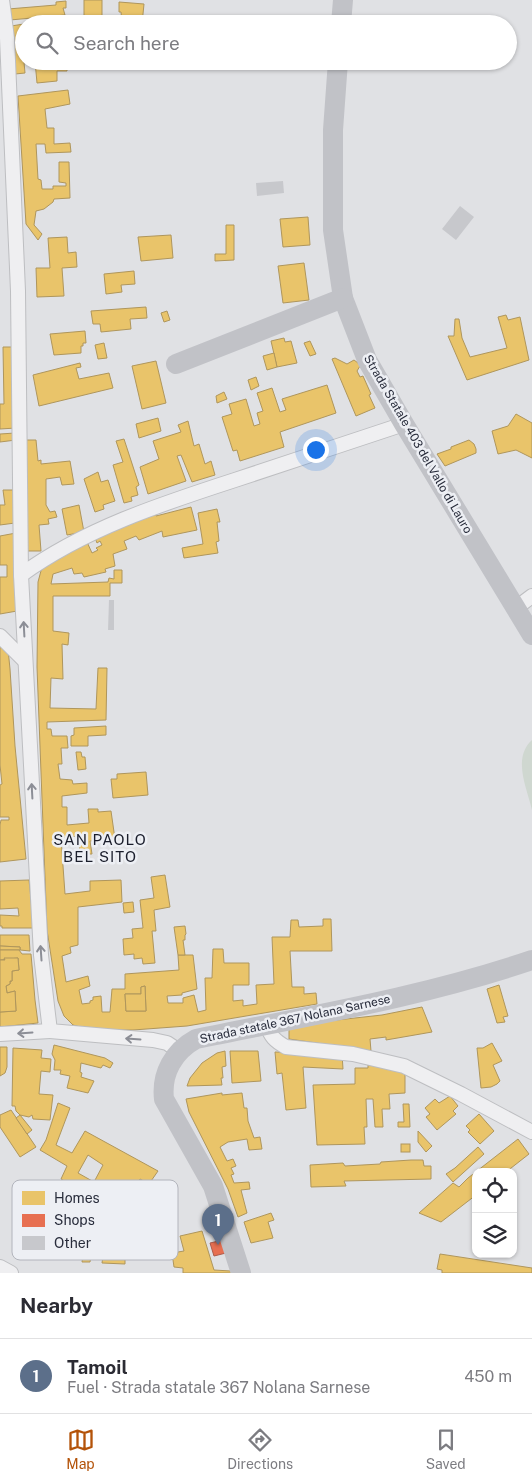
<!DOCTYPE html>
<html lang="en">
<head>
<meta charset="utf-8">
<style>
  body { margin:0; font-family:"Public Sans",sans-serif; background:#f2f2f3; color:#2b2b33 }
  .controls { position:absolute; right:15px; bottom:15px; display:grid; overflow:hidden; border-radius:10px; box-shadow:0 1px 4px #0004 }
  .controls button { width:45px; height:45px; display:grid; place-items:center; padding:0; border:0; border-bottom:1px solid #e1e1e2; background:#fff; color:#2b2b33; font:25px sans-serif }
  .you { position:absolute; left:315px; top:449px; width:18px; height:18px; margin:-12px; border:4px solid #fff; border-radius:50%; background:#1a73e8; box-shadow:0 0 0 8px #1a73e833 }
  .badge { display:grid; place-items:center; width:32px; height:32px; border-radius:50%; background:#b45309; color:#fff; font-size:16px; font-weight:700 }
  .pin { position:absolute; translate:-50% -41px; filter:drop-shadow(0 1px 2px #0008) }
  .pin::after { content:''; position:absolute; top:26px; width:18px; height:15px; background:inherit; clip-path:polygon(0 0,100% 0,50% 100%) }
  .list { margin:0; padding:0; list-style:none }
  h2 { display:flex; justify-content:space-between; align-items:center; height:65px; margin:0; padding:0 20px; font-size:21px }
  h2 small { font-size:16px; font-weight:400; color:#7c7c81 }
  .list li { display:grid; grid-template-columns:32px 1fr auto; gap:15px; align-items:center; box-sizing:border-box; height:75px; padding:0 20px; border-top:1px solid #e1e1e2 }
  .list b { display:block; font-size:19px; white-space:nowrap }
  .list p { margin:0; font-size:16px; white-space:nowrap; color:#7c7c81 }
  .list em { font-size:16px; font-style:normal; color:#7c7c81 }
  .icon { flex:none; width:28px; height:28px; fill:none; stroke:currentColor; stroke-width:2; stroke-linecap:round; stroke-linejoin:round }
  .map { position:relative; flex:none; width:532px; height:1273px; overflow:hidden }
  .search { position:absolute; background:#fff; box-shadow:0 1px 4px #0004; left:15px; right:15px; top:15px; height:55px; display:flex; align-items:center; gap:12px; box-sizing:border-box; padding:0 18px; border-radius:28px; color:#7c7c81; font-size:19px }
  .sheet { height:140px; background:#fff }
  nav { display:flex; justify-content:space-around; align-items:center; box-sizing:border-box; height:70px; border-top:1px solid #e1e1e2; background:#fff; font-size:14px; color:#7c7c81 }
  nav a { display:grid; justify-items:center; gap:2px }
  nav .on { color:#b45309 }
  .map>svg:first-child { display:block }
  .green { fill:#cfd7d0 }
  .homes { fill:#e9c46a; stroke:#af965c; fill-rule:evenodd }
  .shops { fill:#e76f51; stroke:#ae5b4a }
  .building { fill:#c7c8cc }
  .lines { fill:none; stroke-linecap:round; stroke-linejoin:round }
  .street-casing { stroke:#bdbec1; stroke-width:16 }
  .street { stroke:#efeff1; stroke-width:14 }
  .secondary { stroke:#c1c2c7; stroke-width:20 }
  .oneway { stroke:#8c8e96 }
  .labels { text-anchor:middle; dominant-baseline:central; stroke-width:5; stroke-linejoin:round; paint-order:stroke }
  .street-label { font-size:12px; fill:#282c3b; stroke:#edeff4 }
  .quarter-label { font-size:15px; letter-spacing:1px; fill:#1b1e2c; stroke:#edeff4 }
  .key { fill:#edeff4; stroke:#b2b4bc; stroke-width:1 }
  .key-label { font-size:14px; fill:#282c3b }
</style>
</head>
<body>
<div class="map">
<svg width="532" height="1273" viewBox="0 0 532 1273">
  <rect width="100%" height="100%" fill="#e0e1e4"/>
  <path class="green" d="M532,740v70c-5,-22 -20,-52 0,-70z"/>
  <g class="homes">
    <path d="M84,0h18v24h-27v-3l9,-1z"/>
    <path d="M66,1v7h-3l2,7 -55,5 -2,-11 48,-4v-3z"/>
    <path d="M119,2l25,2 -2,20h-20l-1,-12h-2z"/>
    <path d="M24,24v37h4l-4,1 1,11 -10,1 -4,-48z"/>
    <path d="M35,61h32v10h-10v10l-20,2z"/>
    <path d="M68,90l2,14 -25,5 2,19h7v16l16,-1 1,9 -25,1 -1,-9h-9l2,35 3,1 1,9h11v-3h13v-3l-7,-1v-20h10l1,36 -16,1 -1,3 -9,7 -8,2 -2,14 8,9 -4,6 -12,-16 -8,-128z"/>
    <path d="M308,217l2,28 -27,2 -3,-28z"/>
    <path d="M226,225h8v35l-19,1v-7h11z"/>
    <path d="M171,235l2,23 -32,3 -3,-24z"/>
    <path d="M67,237l1,16 8,-1 1,15 -15,1 2,28 -27,1 -1,-29h14l-2,-30z"/>
    <path d="M304,263l5,37 -26,3 -5,-37z"/>
    <path d="M134,271l1,13 -14,1 1,7 -16,2 -2,-20z"/>
    <path d="M146,307l1,11 -17,1 1,10 -30,3 -1,-8h-7l-2,-13z"/>
    <path d="M167,311l3,9 -6,2 -3,-9z"/>
    <path d="M506,315l2,5 12,-3 9,43 -62,20 -19,-44h6l1,-17h4l3,19 8,19 37,-9 -9,-31z"/>
    <path d="M85,331l1,12h-3v3h-2v7l-27,2 -4,-21z"/>
    <path d="M284,338l1,4 6,-1 6,22 -20,4 -6,-26z"/>
    <path d="M310,341l6,13 -6,2 -6,-13z"/>
    <path d="M104,343l3,15 -9,1 -3,-14z"/>
    <path d="M3,347h12l1,81 -16,1v-25h4z"/>
    <path d="M274,353l3,14 -10,3 -4,-14z"/>
    <path d="M335,358l12,6 7,-4 4,3 2,3 -3,5 3,6 3,-1 8,18 -2,1 6,13 -19,8 -24,-57z"/>
    <path d="M156,361l10,42 -24,6 -10,-43z"/>
    <path d="M80,363l1,4 -5,1 3,11 30,-6 4,15 -74,18 -6,-31z"/>
    <path d="M256,377l3,9 -8,4 -3,-10z"/>
    <path d="M327,385l9,28 -56,19 4,15 -44,14 -3,-11 -4,1 -11,-34 10,-3 -3,-10 17,-5 8,27 6,-2 -3,-11 6,-2 -6,-18 15,-5 8,24 6,-2 -4,-11z"/>
    <path d="M224,392l3,7 -10,4 -1,-7z"/>
    <path d="M516,414l16,9v35l-16,-8 -18,4 -6,-23 16,-5z"/>
    <path d="M158,418l3,13 -22,7 -3,-14z"/>
    <path d="M188,421l6,25 5,-2 6,20 6,-3 4,14 -23,7 -11,-27 -4,1 9,25 -38,13 -8,-27 19,-8 -6,-18 28,-9 -3,-7z"/>
    <path d="M15,433l1,7 -16,2v-8z"/>
    <path d="M124,439l15,46 -3,2 2,8 -7,2 1,4 -8,2 -11,-38 10,-3 -7,-21z"/>
    <path d="M25,440h11l2,21 3,-1v4l29,-3 4,23 -12,1 -2,-8 -14,2v26l4,7 5,-1 2,6 -9,2 1,5 -10,1 2,26h-15z"/>
    <path d="M469,440l5,4 2,5v4l-31,13 -8,-12 14,-5v-2z"/>
    <path d="M98,472l3,10 7,-2 7,21 -12,4 1,4 -9,3 -11,-33z"/>
    <path d="M3,490h11l1,33 -15,2v-20h5z"/>
    <path d="M79,505l5,27 -17,3 -5,-26z"/>
    <path d="M191,507l6,23 -34,7 -1,-6 -23,9 -3,-4 -12,5 3,8 -14,5 2,12 -10,3 1,3 -22,5 -2,-4 -8,1 -2,-6 -19,6 -2,10 57,-2 1,-4 5,1v-9h8v13h-12v13h-57v35l16,2 -1,12 -6,-1 1,35 -12,-1 -1,30 46,1 2,-41h9l-1,52 -59,2v7h4l1,7h15l1,12h-7l1,16h-4l2,15 12,1 1,4 14,-1v10l-25,3v11h5v18l22,-2 -1,-14h10v3l13,-1 4,28 -25,2 2,13h-5l-1,8 -6,-1 -1,-25 -18,2 4,56 25,-3v-10l31,-1 1,22 -44,5v38l-8,2 1,6 -9,3 4,26 22,-6 2,10 -11,4 3,14 8,-1v-2l3,-1v-3l8,-1 1,16h8l2,-23h13v-15l54,-4 -1,-15h15l4,34 -15,4v2l-15,1 1,7h15v-5l11,-3 4,17 8,-2 -1,-32h7l1,-29h10l1,14h25v22h-16v16l10,-1v6l14,-2 -1,-19 18,-1 -2,-47h18l1,-17h7l1,7 24,-1v-7h8l1,32h-42l2,36h12v7l12,-1 1,11 -130,22 -54,4h-43l-17,-5 -9,-9 -6,-15 -11,-71 -10,-263 1,-85 4,-15 45,-25 5,11 6,-3 -2,-2 6,-3 -2,-4 -3,2 -2,-5 61,-25v3zM145,986l1,25h-20l-1,-17h16v-7z"/>
    <path d="M217,509l3,13h-3l2,19 -3,1 2,11 -34,5 -2,-10 21,-4 -5,-31z"/>
    <path d="M16,533l1,78 -17,3v-37h7v-12h-7v-29z"/>
    <path d="M0,641l8,8 2,20 5,77 11,113 -26,3v-37l1,-5h8v-3h-9v-32l2,-1 -2,-19z"/>
    <path d="M106,726v9l-18,1v10h-17v-10l3,-1v-7z"/>
    <path d="M76,752h5l1,5h3l1,12 -8,1z"/>
    <path d="M146,772l2,23 -35,3 -2,-19h6v-5z"/>
    <path d="M165,875l5,32 -16,3 2,21h-4l3,32 -12,1 -1,-6 -8,1v-5l-10,1 -1,-16 10,-1 -1,-9 11,-1 -3,-28 14,-2 -3,-21z"/>
    <path d="M29,880l5,48h-32v-2h-2v-11l19,1 -1,-8 -18,1v-28z"/>
    <path d="M133,902l1,10 -10,1 -1,-10z"/>
    <path d="M185,926l1,8 -1,1v5h-2l2,15h-7l-4,-28z"/>
    <path d="M0,935h29l1,16 -10,-1v-3l-20,-1z"/>
    <path d="M0,946l20,1v3h-20z"/>
    <path d="M0,950h19l3,4h9l4,46 3,23 -38,4v-15l16,-1 -1,-20 -8,2 -1,-7 4,-2v-3h2v-10l7,-1 -1,-12 -18,2z"/>
    <path d="M4,958h14l1,12 -7,1v10h-2v3l-4,2 1,7 8,-2 1,20 -16,1v-52h5z"/>
    <path d="M499,985l9,31 -5,1 2,5 -8,1 -10,-34z"/>
    <path d="M145,986l1,25h-20l-1,-17h16v-7z"/>
    <path d="M422,1007l10,25 -46,8v-3l-16,2 1,12 -82,-12v-10l39,-8 54,-6z"/>
    <path d="M492,1043l10,18 -9,4 7,16 -3,3 -6,3 -10,1 -4,-40h6z"/>
    <path d="M54,1045l51,13 8,5 -3,5 -7,-3 -2,3 -20,-5 -1,9 2,1 -1,4 13,4 -6,12 -21,-5 3,-12 -10,-2 1,-4h-7l1,-10 -3,-6z"/>
    <path d="M0,1047h7v20l-2,6 -5,3z"/>
    <path d="M13,1048l29,2 -1,8 10,1 -1,13 -9,-1 -2,23 14,1 -3,25 -17,-1 -1,-4 -3,2 -9,-2 -4,-4 -1,-5h-3z"/>
    <path d="M225,1051l1,15 -4,1 1,11h-2l1,7 -35,1 3,-8 12,-15 15,-10z"/>
    <path d="M230,1051h28l3,30 -29,2z"/>
    <path d="M275,1052l67,2 1,15 -40,-2 3,41 -20,2 -4,-37 -5,1z"/>
    <path d="M380,1064l25,6v23l-16,1 1,15h-8l1,18h-8l-2,-28h-7l1,28h-3l1,17 -48,1 -4,-60 42,-1v-16h13v-3z"/>
    <path d="M222,1093v2l20,-2 2,15h3l1,13 6,17 6,-1 2,12 -13,1 -2,-11 -19,3 -8,5 7,14 6,-2 3,7 -5,2 3,6 -3,1 3,8 15,-1 1,7 -9,1 6,23 -9,4 -10,-28 -39,-77 -3,-13z"/>
    <path d="M450,1096l8,10 -5,5 3,3 -19,16 -11,-13 4,-3 -5,-6 10,-9 4,4z"/>
    <path d="M58,1103l12,5 -14,37 16,8 13,-22 73,40 -9,13 -9,-5 -20,35 -59,-35 6,-13 -27,-16 6,-10zM88,1155l15,10 -9,17 -16,-9z"/>
    <path d="M403,1104h6l1,23h-12v-5h6z"/>
    <path d="M11,1110l25,37 -16,10 -20,-30v-12z"/>
    <path d="M479,1114l15,17 -14,13 -12,-12 2,-2 -4,-4z"/>
    <path d="M20,1115l12,15 -5,4 -11,-16z"/>
    <path d="M418,1131l14,15 -6,6 -8,-10z"/>
    <path d="M518,1139l11,15 -23,18h-30v23l-35,27 -22,-9 34,-30 6,4 9,-9z"/>
    <rect x="401" y="1144" width="9" height="8"/>
    <path d="M478,1147l6,7 -31,28 -7,-8 9,-6z"/>
    <path d="M411,1160h12l1,6h7v13l-87,2 2,5 -35,1 -1,-22 33,-2 2,3 35,-2 1,-2z"/>
    <path d="M271,1213l3,7 -6,2 5,16 -22,5 -7,-21z"/>
    <path d="M202,1231l12,39 17,1 1,2h-49v-5l-9,-1 -2,-14 12,-2 -4,-15z"/>
    <path d="M86,1236l8,1 -4,25h-8z"/>
    <path d="M440,1254l92,14v5h-90v-3l-5,-1z"/>
    <path d="M103,1256l22,1v7l-23,-1z"/>
  </g>
  <path class="shops" d="M223,1240l3,13 -12,3 -4,-13z"/>
  <g class="building">
    <path d="M283,181l1,12 -27,3 -1,-13z"/>
    <path d="M460,206l14,11 -18,23 -14,-11z"/>
    <path d="M109,600h5v30h-6z"/>
  </g>
  <g class="lines">
    <g class="street-casing">
      <g id="street">
        <path d="M2,0l5,38 11,253 3,284 20,380 9,76 103,9 14,3 12,8"/>
        <path d="M21,575c63,-46 140,-71 214,-95 56,-19 113,-37 169,-56"/>
        <path d="M516,608l16,-12"/>
        <path d="M0,636l25,25"/>
        <path d="M267,1025c3,11 8,16 19,22l67,7 51,12 57,28 71,38"/>
        <path d="M0,1034l50,-3"/>
        <path d="M0,1267l11,6"/>
      </g>
    </g>
    <use href="#street" class="street"/>
    <g class="secondary">
      <path d="M341,24l2,-24"/>
      <path d="M338,61l-5,69v100l10,68 24,62 37,64 128,211"/>
      <path d="M176,364l167,-66"/>
      <path d="M241,1273l-28,-87 -49,-87c-3,-26 10,-48 32,-60 112,-23 227,-42 336,-79"/>
    </g>
  </g>
  <defs><path id="oneway-shaft" d="M-6 0H5M1.5-3L5.5 0L1.5 3" fill="none" stroke-width="1.6" stroke-linecap="round" stroke-linejoin="round" transform="scale(1.25)"/></defs>
  <g class="oneway">
    <use href="#oneway-shaft" transform="translate(24 629) rotate(-93)"/>
    <use href="#oneway-shaft" transform="translate(32 791) rotate(-93)"/>
    <use href="#oneway-shaft" transform="translate(41 953) rotate(-94)"/>
    <use href="#oneway-shaft" transform="translate(25 1033) rotate(176)"/>
    <use href="#oneway-shaft" transform="translate(133 1039) rotate(-176)"/>
  </g>
  <g class="labels">
    <g class="street-label">
      <text transform="translate(418 444) rotate(60)">Strada Statale 403 del Vallo di Lauro</text>
      <text transform="translate(295 1019) rotate(-12)">Strada statale 367 Nolana Sarnese</text>
    </g>
    <g class="quarter-label">
      <text x="100" y="839">SAN PAOLO<tspan x="100" dy="17">BEL SITO</tspan></text>
    </g>
  </g>
  <rect x="12" y="1180" width="166" height="80" rx="8" class="key"/>
  <rect x="22" y="1191" width="23" height="14" fill="#e9c46a"/>
  <rect x="22" y="1214" width="23" height="13" fill="#e76f51"/>
  <rect x="22" y="1236" width="23" height="14" fill="#c7c8cc"/>
  <g class="key-label">
    <text x="54" y="1203">Homes</text>
    <text x="54" y="1225">Shops</text>
    <text x="54" y="1248">Other</text>
  </g>
</svg>
<div class="controls">
<button><svg class="icon" aria-label="locate" viewBox="0 0 24 24"><circle cx="12" cy="12" r="6"/><path d="M12 2v4M12 18v4M2 12h4M18 12h4"/></svg></button>
<button><svg class="icon" aria-label="layers" viewBox="0 0 24 24"><path d="M12 4l9 5-9 5-9-5zM3 14l9 5 9-5"/></svg></button>
</div>
<div class="you"></div>
<div class="pin badge" style="left:218px;top:1245px;background:#5c6f8a">1</div>
<div class="search"><svg class="icon" aria-label="search" viewBox="0 0 24 24"><circle cx="10" cy="10" r="6"/><path d="M15 15l6 6"/></svg>Search here</div>
</div>
<section class="sheet">
<h2>Nearby<small></small></h2>
<ul class="list">
<li><span class="badge" style="background:#5c6f8a">1</span><div><b>Tamoil</b><p>Fuel · Strada statale 367 Nolana Sarnese</p></div><em>450 m</em></li>
</ul>
</section>
<nav>
<a class="on"><svg class="icon" aria-label="map" viewBox="0 0 24 24"><path d="M3 6l6-2 6 2 6-2v14l-6 2-6-2-6 2zM9 4v14M15 6v14"/></svg>Map</a>
<a><svg class="icon" aria-label="directions" viewBox="0 0 24 24"><path d="M12 3l9 9-9 9-9-9zM9 14v-3h6M13 9l2 2-2 2"/></svg>Directions</a>
<a><svg class="icon" aria-label="saved" viewBox="0 0 24 24"><path d="M7 4h10v16l-5-4-5 4z"/></svg>Saved</a>
</nav>
</body>
</html>
